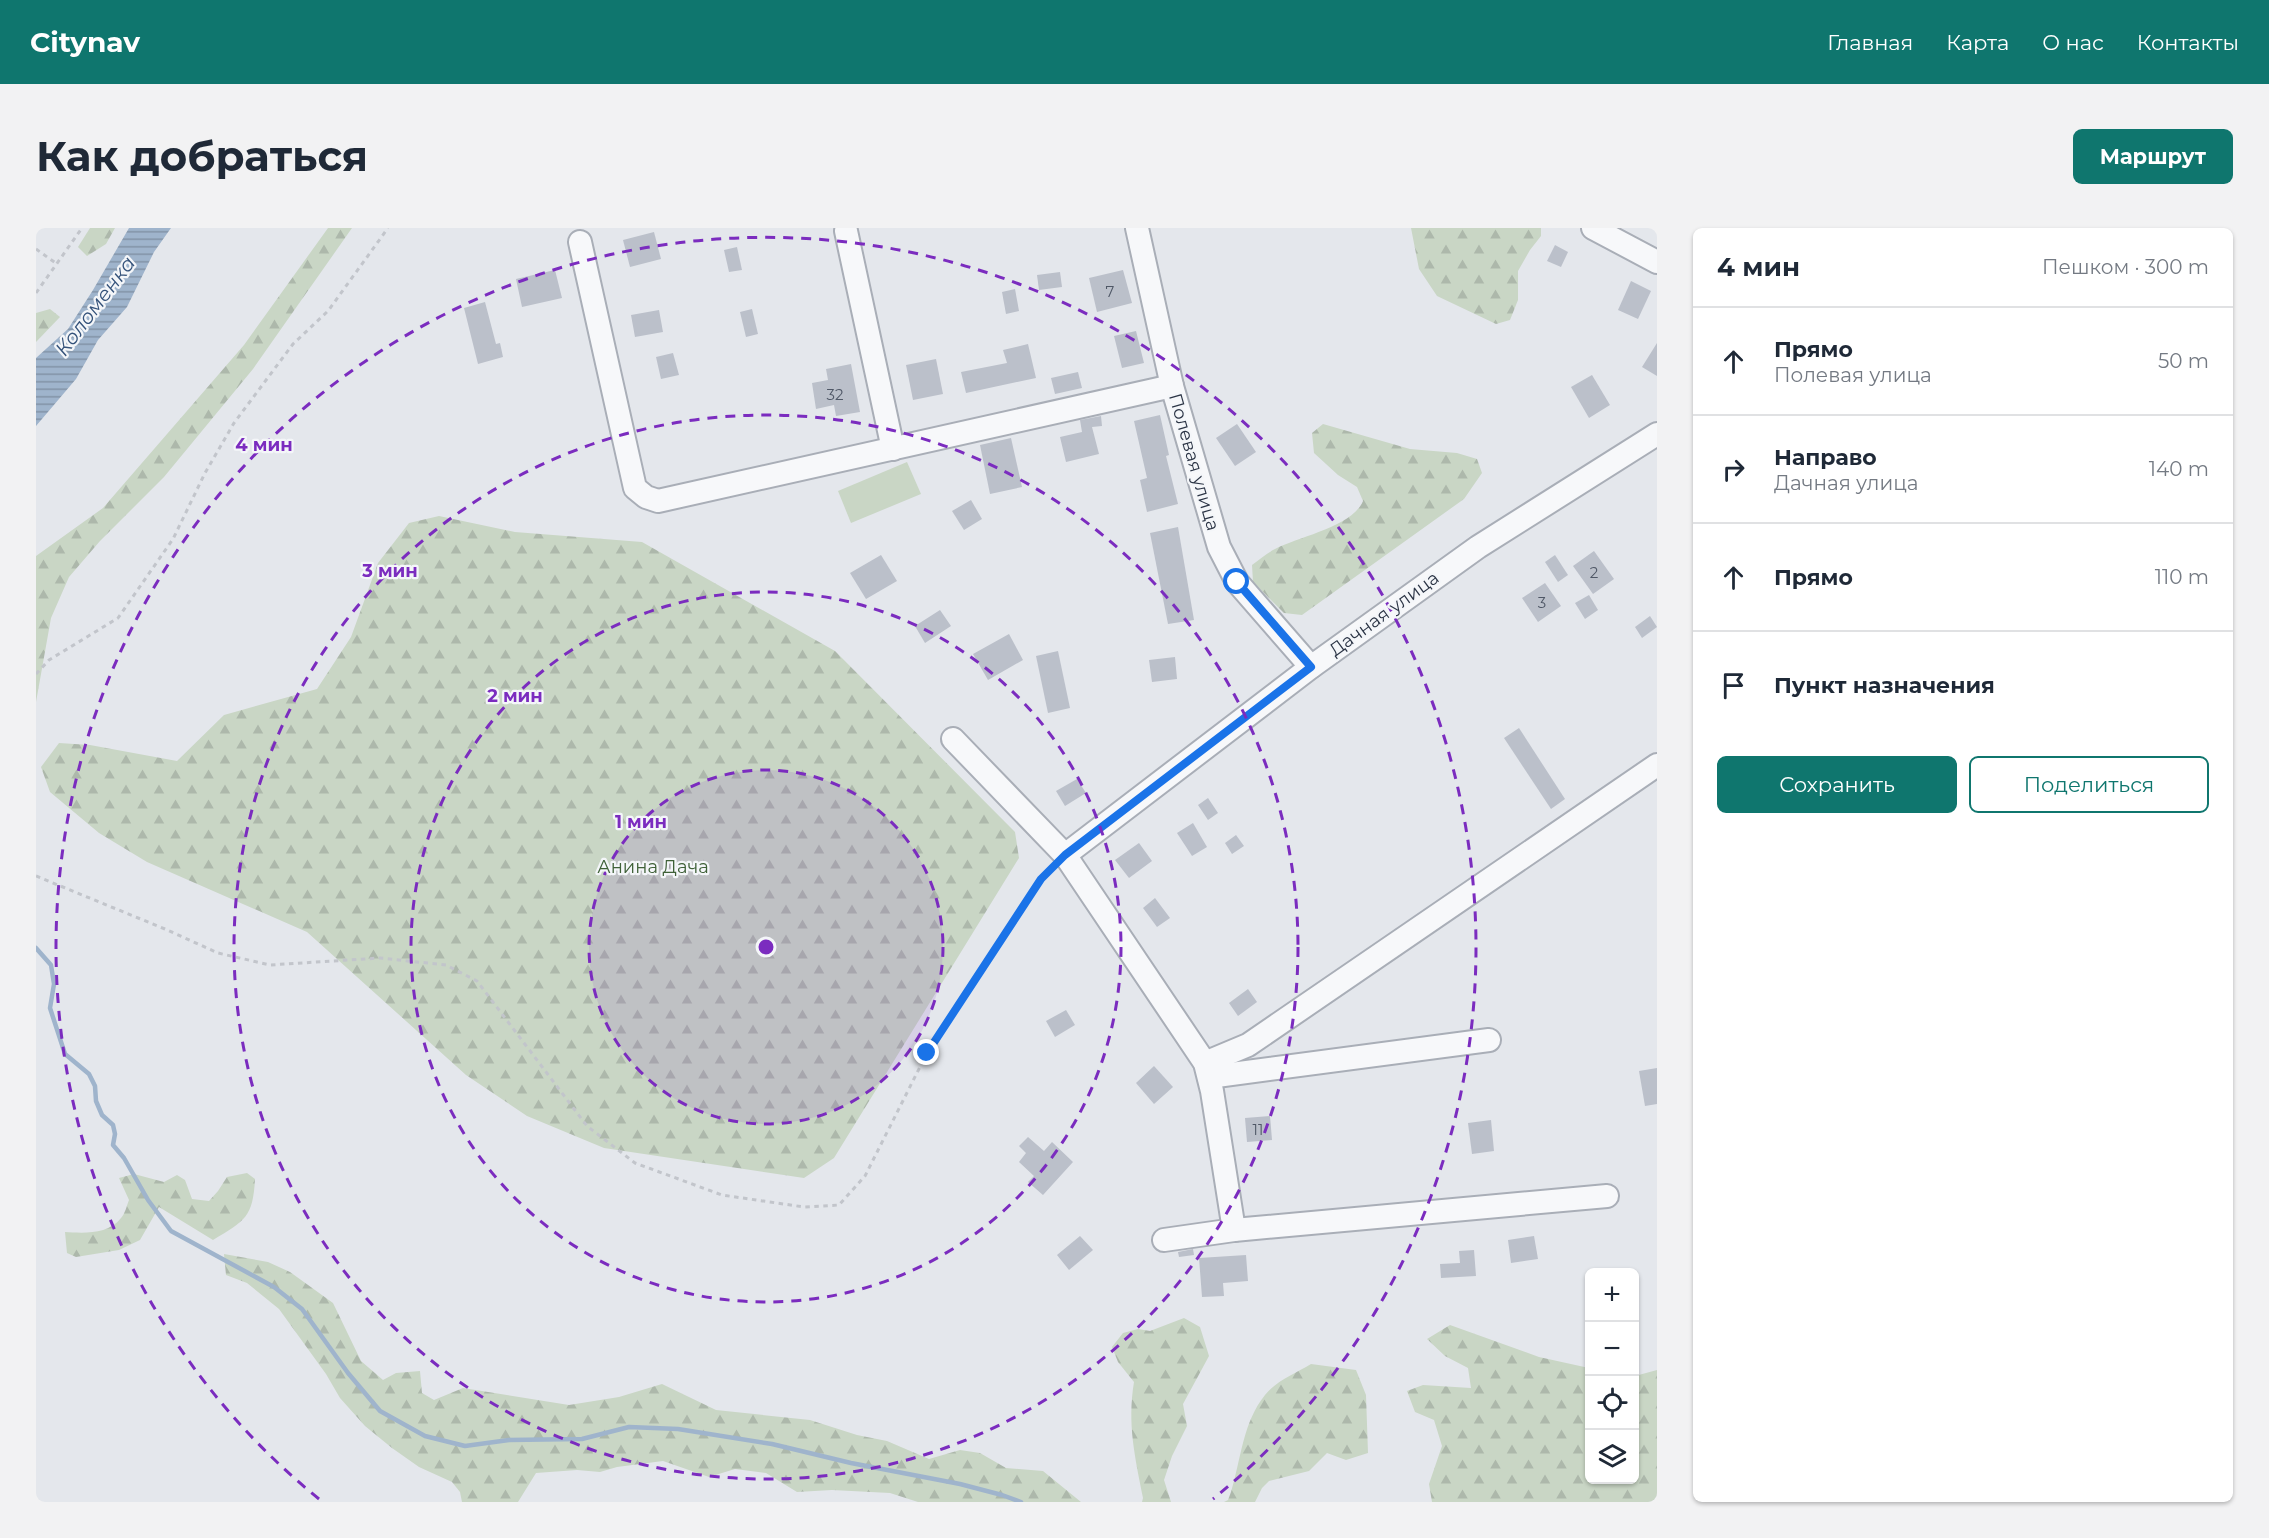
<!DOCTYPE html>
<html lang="ru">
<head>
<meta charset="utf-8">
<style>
  body { margin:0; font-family:Montserrat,sans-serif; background:#f2f2f3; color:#1f2937 }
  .controls { position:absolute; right:18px; bottom:18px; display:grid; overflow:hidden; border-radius:9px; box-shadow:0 2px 4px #0004 }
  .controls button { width:54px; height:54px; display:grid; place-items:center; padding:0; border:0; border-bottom:2px solid #e0e1e3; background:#fff; color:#1f2937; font:30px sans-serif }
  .stop { position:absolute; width:18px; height:18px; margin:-14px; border:4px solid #1a73e8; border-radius:50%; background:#fff }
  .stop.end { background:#1a73e8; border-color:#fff; box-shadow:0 2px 6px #0008 }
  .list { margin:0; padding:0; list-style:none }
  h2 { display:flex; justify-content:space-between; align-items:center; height:78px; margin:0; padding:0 24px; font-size:26px }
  h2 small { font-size:20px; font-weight:400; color:#747a83 }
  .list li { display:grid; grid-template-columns:39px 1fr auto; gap:18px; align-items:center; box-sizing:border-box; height:108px; padding:0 24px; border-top:2px solid #e0e1e3 }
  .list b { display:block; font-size:22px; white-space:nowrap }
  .list p { margin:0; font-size:20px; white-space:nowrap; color:#747a83 }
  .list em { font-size:20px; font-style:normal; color:#747a83 }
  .actions { display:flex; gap:12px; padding:18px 24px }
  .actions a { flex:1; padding:14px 0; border:2px solid #0f766e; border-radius:9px; text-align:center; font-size:21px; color:#0f766e }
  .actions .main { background:#0f766e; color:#fff }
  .icon { flex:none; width:33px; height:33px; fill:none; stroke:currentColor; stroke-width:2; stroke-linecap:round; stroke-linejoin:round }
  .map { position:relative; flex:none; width:1621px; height:1274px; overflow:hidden; border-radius:9px }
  header { display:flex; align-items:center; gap:36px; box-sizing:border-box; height:84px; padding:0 30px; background:#0f766e; color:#fff }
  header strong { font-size:28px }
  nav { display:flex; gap:33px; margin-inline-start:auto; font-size:21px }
  .intro { display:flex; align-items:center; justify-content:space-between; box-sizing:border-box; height:144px; padding:0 36px }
  h1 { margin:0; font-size:42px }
  .button { padding:15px 27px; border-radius:9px; background:#0f766e; color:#fff; font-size:21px; font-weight:700 }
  main { display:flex; gap:36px; padding:0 36px }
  aside { flex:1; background:#fff; border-radius:9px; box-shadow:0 2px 4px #0004 }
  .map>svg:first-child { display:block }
  .forest { fill:url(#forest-firs) }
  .garden { fill:#c9d6c5 }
  .water { fill:url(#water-rules) }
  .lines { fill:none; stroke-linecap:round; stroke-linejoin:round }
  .stream { stroke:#9fb4cc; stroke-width:4.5 }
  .building { fill:#bbc0ca }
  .minor-casing { stroke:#a9aeb7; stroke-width:26 }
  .path { stroke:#c2c5cb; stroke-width:3; stroke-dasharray:4.5 4.5; stroke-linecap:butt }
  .minor { stroke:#f7f8fa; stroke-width:22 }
  .route { stroke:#1a73e8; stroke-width:8 }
  .ring { fill:none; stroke:#7b2cbf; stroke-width:3; stroke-dasharray:10 8 }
  .labels { text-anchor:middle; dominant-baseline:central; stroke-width:4.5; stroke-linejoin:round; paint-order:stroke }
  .number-label { font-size:15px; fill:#4f5766 }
  .street-label { font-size:18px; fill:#2b3445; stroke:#f4f6f9 }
  .park-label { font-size:18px; fill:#3f6138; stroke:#f4f6f9 }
  .water-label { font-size:20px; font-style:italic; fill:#34527a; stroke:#f4f6f9 }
  .centre { fill:#7b2cbf; stroke:#f4f6f9; stroke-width:3 }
  .ring-label { font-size:18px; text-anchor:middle; font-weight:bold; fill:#7b2cbf; stroke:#f4f6f9; stroke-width:4.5; stroke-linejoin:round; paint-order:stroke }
</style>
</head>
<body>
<header>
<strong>Citynav</strong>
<nav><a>Главная</a><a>Карта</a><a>О нас</a><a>Контакты</a></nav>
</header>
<div class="intro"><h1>Как добраться</h1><a class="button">Маршрут</a></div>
<main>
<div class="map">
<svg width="1621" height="1274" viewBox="0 0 1621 1274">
  <defs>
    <pattern id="forest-firs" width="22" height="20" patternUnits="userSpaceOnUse" patternTransform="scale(1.5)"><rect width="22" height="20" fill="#c9d6c5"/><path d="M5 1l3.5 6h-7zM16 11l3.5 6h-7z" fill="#adb8ab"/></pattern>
    <pattern id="water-rules" width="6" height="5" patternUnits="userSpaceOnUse" patternTransform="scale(1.5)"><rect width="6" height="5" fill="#9fb4cc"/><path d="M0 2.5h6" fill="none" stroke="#8293a7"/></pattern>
  </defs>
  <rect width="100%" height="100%" fill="#e4e7ec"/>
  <g class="forest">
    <path d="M54,0h25l-9,16 -19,12 -9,-9z"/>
    <path d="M292,0h24l-99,141 -89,108 -64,64 -31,36 -18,41 -15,84v-146l67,-48 141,-163z"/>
    <path d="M1375,0h130v8l-11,14 -12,21v29l-8,20 -14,4 -59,-28 -18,-27z"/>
    <path d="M14,81l10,8 -24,25v-29z"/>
    <path d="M1287,196l87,25 47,4 20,6 5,14 -18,26 -162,116 -18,-2 -31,-31 -1,-17c7,-5 15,-12 23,-16 25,-13 77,-22 88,-48l-6,-14 -19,-12 -24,-22 -2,-20z"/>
    <path d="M403,288l76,16 127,10 193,109 180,181 4,26 -185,300 -30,20 -200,-30 -77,-32 -61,-41 -159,-143 -160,-70 -48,-29 -49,-41 -9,-25 18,-24 31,2 87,16 47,-46 93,-26 34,-52 27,-74 31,-40z"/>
    <path d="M211,945l8,6c-2,38 -10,42 -42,61l-54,-33 -19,33 -21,10 -43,7 -9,-4 -2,-21c18,1 43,3 56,-14 4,-4 6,-13 8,-18l-10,-22 15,-4 30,8 13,-7 8,5 7,19 17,2 9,-10 9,-14z"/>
    <path d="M188,1026l44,8 22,10 43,31 28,58 22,19 13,-7 24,-2 2,22 12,7 29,-12 106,17 50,-8 43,-13 54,26 94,10 47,15 30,6 42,18 31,-9 20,3 26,15 37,3 38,31h-163l-28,-9 -58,-3 -35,2 -31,-19 -31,-4 -26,8 -46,-16 -46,6 -17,5 -23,-2 -41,3 -18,29h-56l-2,-10 -8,-10 -33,-15 -27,-19 -27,-22 -25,-28 -14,-24 -47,-65 -32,-26 -21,-8z"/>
    <path d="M1148,1090l16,9 9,29 -26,48 4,22 -15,30 -8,24 7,22h-29l1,-4c-8,-41 -16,-74 -9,-116l-16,-20 -6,-15 11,-14 15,-4 12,2z"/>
    <path d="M1414,1097l89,32 50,11 1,112h44l1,-104 22,-6v132h-225l-3,-18 13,-38 -8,-26 -19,-8 -8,-21 16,-6 48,3 -3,-20 -23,-12 -18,-17z"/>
    <path d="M1275,1136l45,6 10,25 2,58 -22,7 -19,-7 -18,18 -40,10 -7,7 -7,14h-31l4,-2 3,-8c10,-33 12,-70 34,-97 11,-14 31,-22 46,-31z"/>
  </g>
  <path class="garden" d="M871,234l14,32 -70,29 -13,-32z"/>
  <path class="water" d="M93,0h42l-17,24 -27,55 -29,33 -22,39 -40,47v-68l32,-29 25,-39z"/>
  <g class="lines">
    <path class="stream" d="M0,720l15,17 3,19 -4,24 15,46 24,20 6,12 1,15 6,14 11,10 2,9 -2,11 11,13 24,42 23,31 103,56 28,22 46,64 32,38 45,25 40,10 44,-6 73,-1 47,-12 49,2 94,15 79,19 109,21 42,11 19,7"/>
  </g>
  <g class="building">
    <path d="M618,4l7,27 -31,8 -7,-27z"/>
    <path d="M1519,17l13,7 -7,15 -14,-6z"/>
    <path d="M701,19l5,23 -13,2 -5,-22z"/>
    <path d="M519,42l7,28 -40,9 -6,-28z"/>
    <path d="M1087,42l9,33 -35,9 -8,-34z"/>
    <path d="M1024,44l2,15 -23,3 -2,-15z"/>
    <path d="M1595,53l20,10 -13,28 -20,-9z"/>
    <path d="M979,61l4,22 -13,3 -4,-22z"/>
    <path d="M449,74l11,42 4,-1 3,14 -25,7 -14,-56z"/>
    <path d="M716,81l6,25 -12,3 -6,-25z"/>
    <path d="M623,82l4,22 -28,5 -4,-22z"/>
    <path d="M1100,103l8,32 -22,5 -8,-32z"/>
    <path d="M1621,115v33l-15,-9z"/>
    <path d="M992,116l8,34 -70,15 -5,-21 46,-9 -4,-13z"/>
    <path d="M637,125l6,22 -18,4 -5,-22z"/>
    <path d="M900,131l7,35 -30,6 -7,-35z"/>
    <path d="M815,136l9,48 -24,4 -2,-11 -18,4 -4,-26 16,-3 -2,-11z"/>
    <path d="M1042,144l4,16 -27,6 -4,-16z"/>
    <path d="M1556,147l18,30 -21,13 -18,-31z"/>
    <path d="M1124,187l9,40 -3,1 12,48 -31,8 -7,-32 7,-2 -13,-57z"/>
    <path d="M1065,188l1,10 -10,1 7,27 -33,8 -6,-25 22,-5 -2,-12z"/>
    <path d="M1201,196l19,28 -21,14 -19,-28z"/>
    <path d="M975,210l11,49 -32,7 -10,-49z"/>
    <path d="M935,272l11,19 -18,11 -12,-19z"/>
    <path d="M1142,299l16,93 -26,4 -18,-91z"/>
    <path d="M1558,323l20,28 -21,15 -20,-28z"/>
    <path d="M845,327l16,26 -31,18 -16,-26z"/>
    <path d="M1519,327l13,20 -10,7 -13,-20z"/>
    <path d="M1509,355l16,23 -23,16 -16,-24z"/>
    <path d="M1553,367l9,15 -13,9 -10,-16z"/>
    <path d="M904,382l11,16 -26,17 -10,-17z"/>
    <path d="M1614,388l7,11 -15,11 -7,-11z"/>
    <path d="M973,406l14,26 -35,20 -15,-26z"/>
    <path d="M1022,423l12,57 -22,5 -12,-57z"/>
    <path d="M1139,429l2,22 -25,3 -3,-22z"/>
    <path d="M1483,500l46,71 -14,10 -47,-71z"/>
    <path d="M1041,551l9,14 -21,13 -9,-15z"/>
    <path d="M1172,570l10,15 -10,7 -10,-15z"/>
    <path d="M1157,595l14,24 -15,9 -15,-23z"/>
    <path d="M1200,607l8,11 -12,8 -7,-11z"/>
    <path d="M1103,615l13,18 -23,17 -14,-18z"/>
    <path d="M1119,670l15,20 -13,9 -14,-19z"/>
    <path d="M1212,761l9,13 -19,14 -9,-13z"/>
    <path d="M1030,782l9,15 -20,12 -9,-16z"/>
    <path d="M1118,838l19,21 -19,17 -18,-21z"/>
    <path d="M1621,840v36l-12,2 -6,-35z"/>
    <path d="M1234,888l2,24 -25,2 -2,-24z"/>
    <path d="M1455,892l3,31 -22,3 -4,-31z"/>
    <path d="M992,909l16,14 8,-9 21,20 -30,33 -15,-13 6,-6 -15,-14 7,-9 -7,-7z"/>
    <path d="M1044,1008l13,14 -24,20 -12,-15z"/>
    <path d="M1498,1008l4,23 -27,4 -3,-23z"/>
    <path d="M1157,1021l1,6 -15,2 -1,-5z"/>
    <path d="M1438,1022l2,26 -35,2 -1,-14 20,-1 -1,-12z"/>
    <path d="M1210,1027l2,26 -25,2 1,13 -22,1 -3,-39z"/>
  </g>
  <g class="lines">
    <g class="minor-casing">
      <g id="minor">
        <path d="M1101,0l35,158 47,161 18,35 74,85"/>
        <path d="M1557,0l64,34"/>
        <path d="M810,3l47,218"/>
        <path d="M544,14l55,246 11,9 12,4 514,-115"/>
        <path d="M917,511l112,116 140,208 7,28 22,139"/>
        <path d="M1029,627l246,-188 167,-120 179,-113"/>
        <path d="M1169,835l43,-18 409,-280"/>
        <path d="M1173,849l280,-37"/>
        <path d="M1128,1012l70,-10 373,-34"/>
      </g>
    </g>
    <g class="path">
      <path d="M0,21l21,15"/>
      <path d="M0,65l46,-65"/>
      <path d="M0,446l13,-14 69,-42 55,-79 32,-66 29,-50 59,-79 35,-33 60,-83"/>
      <path d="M0,648l129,53 53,24 52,12 110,-7 66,7 31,16 110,145 48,37 87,32 82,12 35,-2 26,-29 62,-123 114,-174 12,-12"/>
    </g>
    <use href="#minor" class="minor"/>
  </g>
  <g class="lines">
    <path class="route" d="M891,825l114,-174 24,-24 246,-188 -74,-85"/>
  </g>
  <circle cx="730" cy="719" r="177" fill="#7b2cbf" fill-opacity=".12"/>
  <g class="ring">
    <circle cx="730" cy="719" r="177"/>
    <circle cx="730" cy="719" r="355"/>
    <circle cx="730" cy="719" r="532"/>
    <path d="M283 1271A710 710 0 1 1 1177 1271"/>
  </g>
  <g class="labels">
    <g class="number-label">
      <text x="1074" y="63">7</text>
      <text x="799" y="166">32</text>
      <text x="1558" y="344">2</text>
      <text x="1506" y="374">3</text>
      <text x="1222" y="901">11</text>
    </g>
    <g class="street-label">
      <text transform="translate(1158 234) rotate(74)">Полевая улица</text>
      <text transform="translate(1348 386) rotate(-36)">Дачная улица</text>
    </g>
    <g class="park-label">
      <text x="617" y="639">Анина Дача</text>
    </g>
    <g class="water-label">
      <text transform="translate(59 78) rotate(-53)">Коломенка</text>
    </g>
  </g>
  <circle cx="730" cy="719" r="9" class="centre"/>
  <g class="ring-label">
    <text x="228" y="223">4 мин</text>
    <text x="354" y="349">3 мин</text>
    <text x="479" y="474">2 мин</text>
    <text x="605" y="600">1 мин</text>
  </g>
</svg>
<div class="controls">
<button>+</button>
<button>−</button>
<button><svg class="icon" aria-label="locate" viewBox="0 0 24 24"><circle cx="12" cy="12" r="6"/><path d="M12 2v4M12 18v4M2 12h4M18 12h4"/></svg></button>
<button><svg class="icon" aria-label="layers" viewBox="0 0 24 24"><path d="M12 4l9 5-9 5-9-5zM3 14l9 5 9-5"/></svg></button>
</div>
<div class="stop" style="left:1201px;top:354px"></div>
<div class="stop end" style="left:891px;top:825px"></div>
</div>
<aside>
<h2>4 мин<small>Пешком · 300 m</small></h2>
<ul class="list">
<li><svg class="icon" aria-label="ahead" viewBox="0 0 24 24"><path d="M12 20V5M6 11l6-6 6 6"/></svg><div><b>Прямо</b><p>Полевая улица</p></div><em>50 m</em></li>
<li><svg class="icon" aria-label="right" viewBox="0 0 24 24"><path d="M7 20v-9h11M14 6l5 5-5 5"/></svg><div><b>Направо</b><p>Дачная улица</p></div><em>140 m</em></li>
<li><svg class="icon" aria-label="ahead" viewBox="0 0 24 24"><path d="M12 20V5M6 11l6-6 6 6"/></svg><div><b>Прямо</b></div><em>110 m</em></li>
<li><svg class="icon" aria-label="arrive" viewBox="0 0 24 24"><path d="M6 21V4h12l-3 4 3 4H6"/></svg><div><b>Пункт назначения</b></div></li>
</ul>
<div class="actions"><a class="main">Сохранить</a><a>Поделиться</a></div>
</aside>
</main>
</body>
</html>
